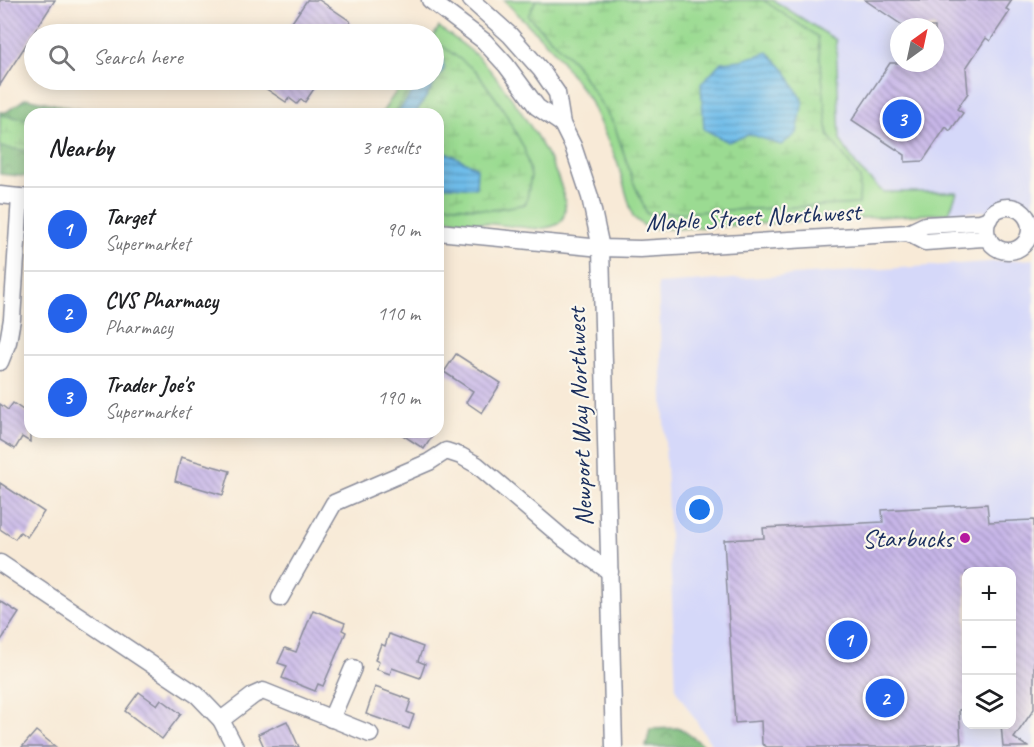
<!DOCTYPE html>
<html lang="en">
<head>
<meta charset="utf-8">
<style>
  body { margin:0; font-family:Caveat,sans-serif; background:#f2f2f2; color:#202124 }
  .controls { position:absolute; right:18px; bottom:18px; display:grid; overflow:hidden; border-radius:12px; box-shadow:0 3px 15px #0003 }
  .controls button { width:54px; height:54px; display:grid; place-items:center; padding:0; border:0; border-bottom:2px solid #e0e0e0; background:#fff; color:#202124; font:30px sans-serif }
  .compass { position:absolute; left:890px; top:18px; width:54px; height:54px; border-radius:50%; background:#fff; box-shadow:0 3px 15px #0003; rotate:33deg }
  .you { position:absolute; left:700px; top:510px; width:21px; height:21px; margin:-15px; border:4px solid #fff; border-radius:50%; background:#1a73e8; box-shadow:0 0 0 9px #1a73e833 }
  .badge { display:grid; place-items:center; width:39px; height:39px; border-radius:50%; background:#2563eb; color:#fff; font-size:20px; font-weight:700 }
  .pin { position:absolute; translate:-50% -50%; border:3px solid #fff; box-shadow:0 2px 6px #0006 }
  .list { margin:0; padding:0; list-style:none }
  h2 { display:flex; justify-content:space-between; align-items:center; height:78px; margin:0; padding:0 24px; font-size:26px }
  h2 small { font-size:20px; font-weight:400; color:#757577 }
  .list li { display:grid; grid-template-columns:39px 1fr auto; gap:18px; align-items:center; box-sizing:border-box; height:84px; padding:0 24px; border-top:2px solid #e0e0e0 }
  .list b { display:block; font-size:22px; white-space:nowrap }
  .list p { margin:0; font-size:20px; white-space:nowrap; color:#757577 }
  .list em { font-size:20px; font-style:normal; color:#757577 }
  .icon { flex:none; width:33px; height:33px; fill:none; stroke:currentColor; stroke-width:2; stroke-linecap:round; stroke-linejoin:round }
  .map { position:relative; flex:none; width:1034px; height:747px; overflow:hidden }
  .search { position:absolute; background:#fff; box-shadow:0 3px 15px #0003; left:24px; top:24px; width:420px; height:66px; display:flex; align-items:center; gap:15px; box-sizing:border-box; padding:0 21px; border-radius:33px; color:#757577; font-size:22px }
  .panel { position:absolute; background:#fff; box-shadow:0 3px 15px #0003; left:24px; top:108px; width:420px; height:330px; border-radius:18px }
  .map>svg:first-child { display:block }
  .built { fill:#d5d8f9; fill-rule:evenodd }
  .green { fill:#9bdb92; stroke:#5b8578; stroke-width:1.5 }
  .forest { fill:url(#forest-crowns); stroke:#4c756d; stroke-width:1.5 }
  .wetland { fill:url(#wetland-marsh); stroke:#5b8578; stroke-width:1.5 }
  .water { fill:url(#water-rules); stroke:#4576a4; stroke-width:1.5 }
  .building { fill:url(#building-back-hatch) }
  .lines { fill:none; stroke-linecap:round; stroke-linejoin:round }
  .minor-casing { stroke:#8a8c9a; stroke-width:19 }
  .minor { stroke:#fff; stroke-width:16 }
  .poi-dot { fill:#b5179e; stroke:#fbf7ec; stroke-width:2 }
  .labels { text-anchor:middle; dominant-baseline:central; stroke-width:4.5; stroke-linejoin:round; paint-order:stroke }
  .street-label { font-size:26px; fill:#1b2f5e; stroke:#fbf7ec }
  .poi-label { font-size:26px; fill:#1b2f5e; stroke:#fbf7ec; text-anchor:end }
</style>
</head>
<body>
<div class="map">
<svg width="1034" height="747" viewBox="0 0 1034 747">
  <defs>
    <pattern id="forest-crowns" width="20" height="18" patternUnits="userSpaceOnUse" patternTransform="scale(1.5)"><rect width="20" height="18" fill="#7cbb7c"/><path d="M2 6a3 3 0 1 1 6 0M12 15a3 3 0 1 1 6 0" fill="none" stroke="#659869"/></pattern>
    <pattern id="wetland-marsh" width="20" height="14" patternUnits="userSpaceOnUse" patternTransform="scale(1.5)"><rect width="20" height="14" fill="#9bdb92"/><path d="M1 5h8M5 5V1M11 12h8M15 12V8" fill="none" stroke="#85bc80"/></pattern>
    <pattern id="water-rules" width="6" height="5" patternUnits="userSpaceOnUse" patternTransform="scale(1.5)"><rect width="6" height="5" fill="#6fbdea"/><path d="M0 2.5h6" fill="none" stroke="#5a9ac1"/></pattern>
    <pattern id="building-back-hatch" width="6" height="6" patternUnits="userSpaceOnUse" patternTransform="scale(1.5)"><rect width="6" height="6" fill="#c7b6e8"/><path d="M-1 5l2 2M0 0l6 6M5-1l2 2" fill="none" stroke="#a194bf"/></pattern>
  </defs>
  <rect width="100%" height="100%" fill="#fbf7ec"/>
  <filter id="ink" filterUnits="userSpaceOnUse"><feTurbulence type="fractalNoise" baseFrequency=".0167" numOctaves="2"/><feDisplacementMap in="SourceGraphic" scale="12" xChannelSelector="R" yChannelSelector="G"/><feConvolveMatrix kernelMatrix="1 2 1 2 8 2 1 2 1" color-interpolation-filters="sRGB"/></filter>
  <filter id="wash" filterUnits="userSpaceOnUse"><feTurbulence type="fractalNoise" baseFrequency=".008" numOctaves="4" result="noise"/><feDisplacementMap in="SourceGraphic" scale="24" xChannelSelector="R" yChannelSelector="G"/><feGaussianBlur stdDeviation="1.35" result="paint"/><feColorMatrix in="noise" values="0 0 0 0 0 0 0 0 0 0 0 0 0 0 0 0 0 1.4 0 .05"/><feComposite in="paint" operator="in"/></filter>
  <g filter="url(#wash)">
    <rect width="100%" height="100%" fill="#f8ead7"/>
    <g class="built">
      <path d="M772,0h262v208l-85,5 7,-21h-73l-24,-23 -19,-29 -4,-100zM899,27h36v36h-36z"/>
      <path d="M1034,259v488h-321l-37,-57 -18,-406zM966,572h46v152h-46z"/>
    </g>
    <g class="green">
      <path d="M504,0h269l63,40 4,100 19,29 24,23h74l-8,21 -275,16 -27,-1 -14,-11 -16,-56 -28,-62 -35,-48z"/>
      <path d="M439,27c13,10 29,20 40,31 23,22 100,129 84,160 -4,9 -15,9 -24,11l-101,-11v-104h-57l23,-34h30v-45z"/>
    </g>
    <g class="forest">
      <path d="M26,98l73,16h-69v63l-30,-3v-62h6z"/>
      <path d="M680,728l26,19h-60l4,-18z"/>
    </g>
    <g class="wetland">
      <path d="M536,0h227l55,37 10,98 32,43 -1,26 -212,10 -14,-33 -19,-57 -39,-61 -47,-47z"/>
      <path d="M438,43l38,28 26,36 22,41 7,28 -5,28 -35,6 -53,-6v-90h-44l21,-34h19v-30z"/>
      <path d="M0,115l30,5v31l-30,-4z"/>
    </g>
    <g class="water">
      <path d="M768,52l17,18 18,32 -6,31 -16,12 -31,-11 -22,8 -24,-13 -3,-45 20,-22 21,-2z"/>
      <path d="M442,53l2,16 -29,45h-18l24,-34h13v-16z"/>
      <path d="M438,148l39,20 -1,20 -38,-3z"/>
    </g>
    <g id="blocks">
      <g class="building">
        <path d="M0,0h55l-55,85z"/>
        <path d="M307,0h12l31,21 3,13h-69z"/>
        <path d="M865,0h147l-6,9 4,2 -20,30 -4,-3 -20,30 2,25 -11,16 6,4 -13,18 -4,-4 -23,34 -18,1v-7l-53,-35 38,-57h45v-36h-30z"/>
        <path d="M253,80h67l-15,22 -4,-3 -4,5 -8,-6 -3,4z"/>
        <path d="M456,354l45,29 -19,30 -16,-11 7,-11 -29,-19z"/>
        <path d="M13,403l17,12v27l-8,-5 -7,12 -15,-9v-36l8,6z"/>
        <path d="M398,432h37l-11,17z"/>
        <path d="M181,457l49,14 -7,24 -48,-14z"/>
        <path d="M0,483l44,29 -17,25 -7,-5 -5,7 -15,-10z"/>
        <path d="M987,504l2,18 45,-2v189l-20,29 14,9h-25l-2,-23h10v-152h-45v137l-7,1 2,34 -57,3h-137l-5,-3 -1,-23 -26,2 -11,-183 40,-2 -1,-10 120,-6 -1,-12z"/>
        <path d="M0,601l19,12 -19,29z"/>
        <path d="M313,610l32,13 -3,7 4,2 -23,54 -5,-2 -3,7 -33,-13 5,-12 -9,-3 7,-15 11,4z"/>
        <path d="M389,634l34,13 -5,14 7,3 -5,14 -28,-10 -2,6 -14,-5 3,-7 -4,-2 6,-16 4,2z"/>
        <path d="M375,687l36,13 -4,12 7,3 -5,14 -43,-15z"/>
        <path d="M139,692l18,13 4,-6 20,15 -19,25 -37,-28z"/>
        <path d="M287,721l12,26h-35l-6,-13z"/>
        <path d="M36,731l20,16h-34z"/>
      </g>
    </g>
  </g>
  <g filter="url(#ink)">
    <use href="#blocks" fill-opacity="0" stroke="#8a8c9a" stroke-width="1.5"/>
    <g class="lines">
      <g class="minor-casing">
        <g id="minor">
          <path d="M430,0l54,41 22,24 31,42 25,17"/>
          <path d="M471,0l39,35 31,35 16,23 5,31 11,22 17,51 11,51 13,499"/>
          <path d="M0,195l29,3"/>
          <circle cx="1008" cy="229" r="22"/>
          <path d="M438,232l163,16 39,1 268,-16 17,-8 55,-3 9,-3"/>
          <path d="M908,233l17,9 58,-4 6,1"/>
          <path d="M0,362l8,-20 4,-23 8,-122"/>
          <path d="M0,563l197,132 24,25 14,27"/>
          <path d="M280,598l54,-95 95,-41 17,-11 15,5 16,9 87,74 46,33"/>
          <path d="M331,719l22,-51"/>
          <path d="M221,720l33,-25 9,-4 107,43"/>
        </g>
      </g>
      <use href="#minor" class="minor"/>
    </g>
  </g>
  <circle class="poi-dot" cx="965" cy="538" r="6"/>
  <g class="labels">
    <g class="street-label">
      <text transform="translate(753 217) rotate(-3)">Maple Street Northwest</text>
      <text transform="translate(580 417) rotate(-92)">Newport Way Northwest</text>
    </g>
    <g class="poi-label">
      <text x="953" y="538">Starbucks</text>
    </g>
  </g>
</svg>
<div class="controls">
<button>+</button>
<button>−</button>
<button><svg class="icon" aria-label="layers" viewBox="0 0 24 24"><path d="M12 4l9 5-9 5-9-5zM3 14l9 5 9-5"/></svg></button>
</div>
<svg class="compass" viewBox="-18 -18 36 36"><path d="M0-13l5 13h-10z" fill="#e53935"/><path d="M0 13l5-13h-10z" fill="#757577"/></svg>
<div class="you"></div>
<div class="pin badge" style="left:848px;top:640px">1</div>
<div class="pin badge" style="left:885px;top:698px">2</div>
<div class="pin badge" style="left:902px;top:119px">3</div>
<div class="search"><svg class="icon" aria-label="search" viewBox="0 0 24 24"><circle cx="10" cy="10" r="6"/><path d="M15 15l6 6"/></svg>Search here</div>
<section class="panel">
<h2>Nearby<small>3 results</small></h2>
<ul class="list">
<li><span class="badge">1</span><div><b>Target</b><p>Supermarket</p></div><em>90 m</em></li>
<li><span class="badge">2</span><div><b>CVS Pharmacy</b><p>Pharmacy</p></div><em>110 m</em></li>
<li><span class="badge">3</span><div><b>Trader Joe's</b><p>Supermarket</p></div><em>190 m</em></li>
</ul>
</section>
</div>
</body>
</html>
